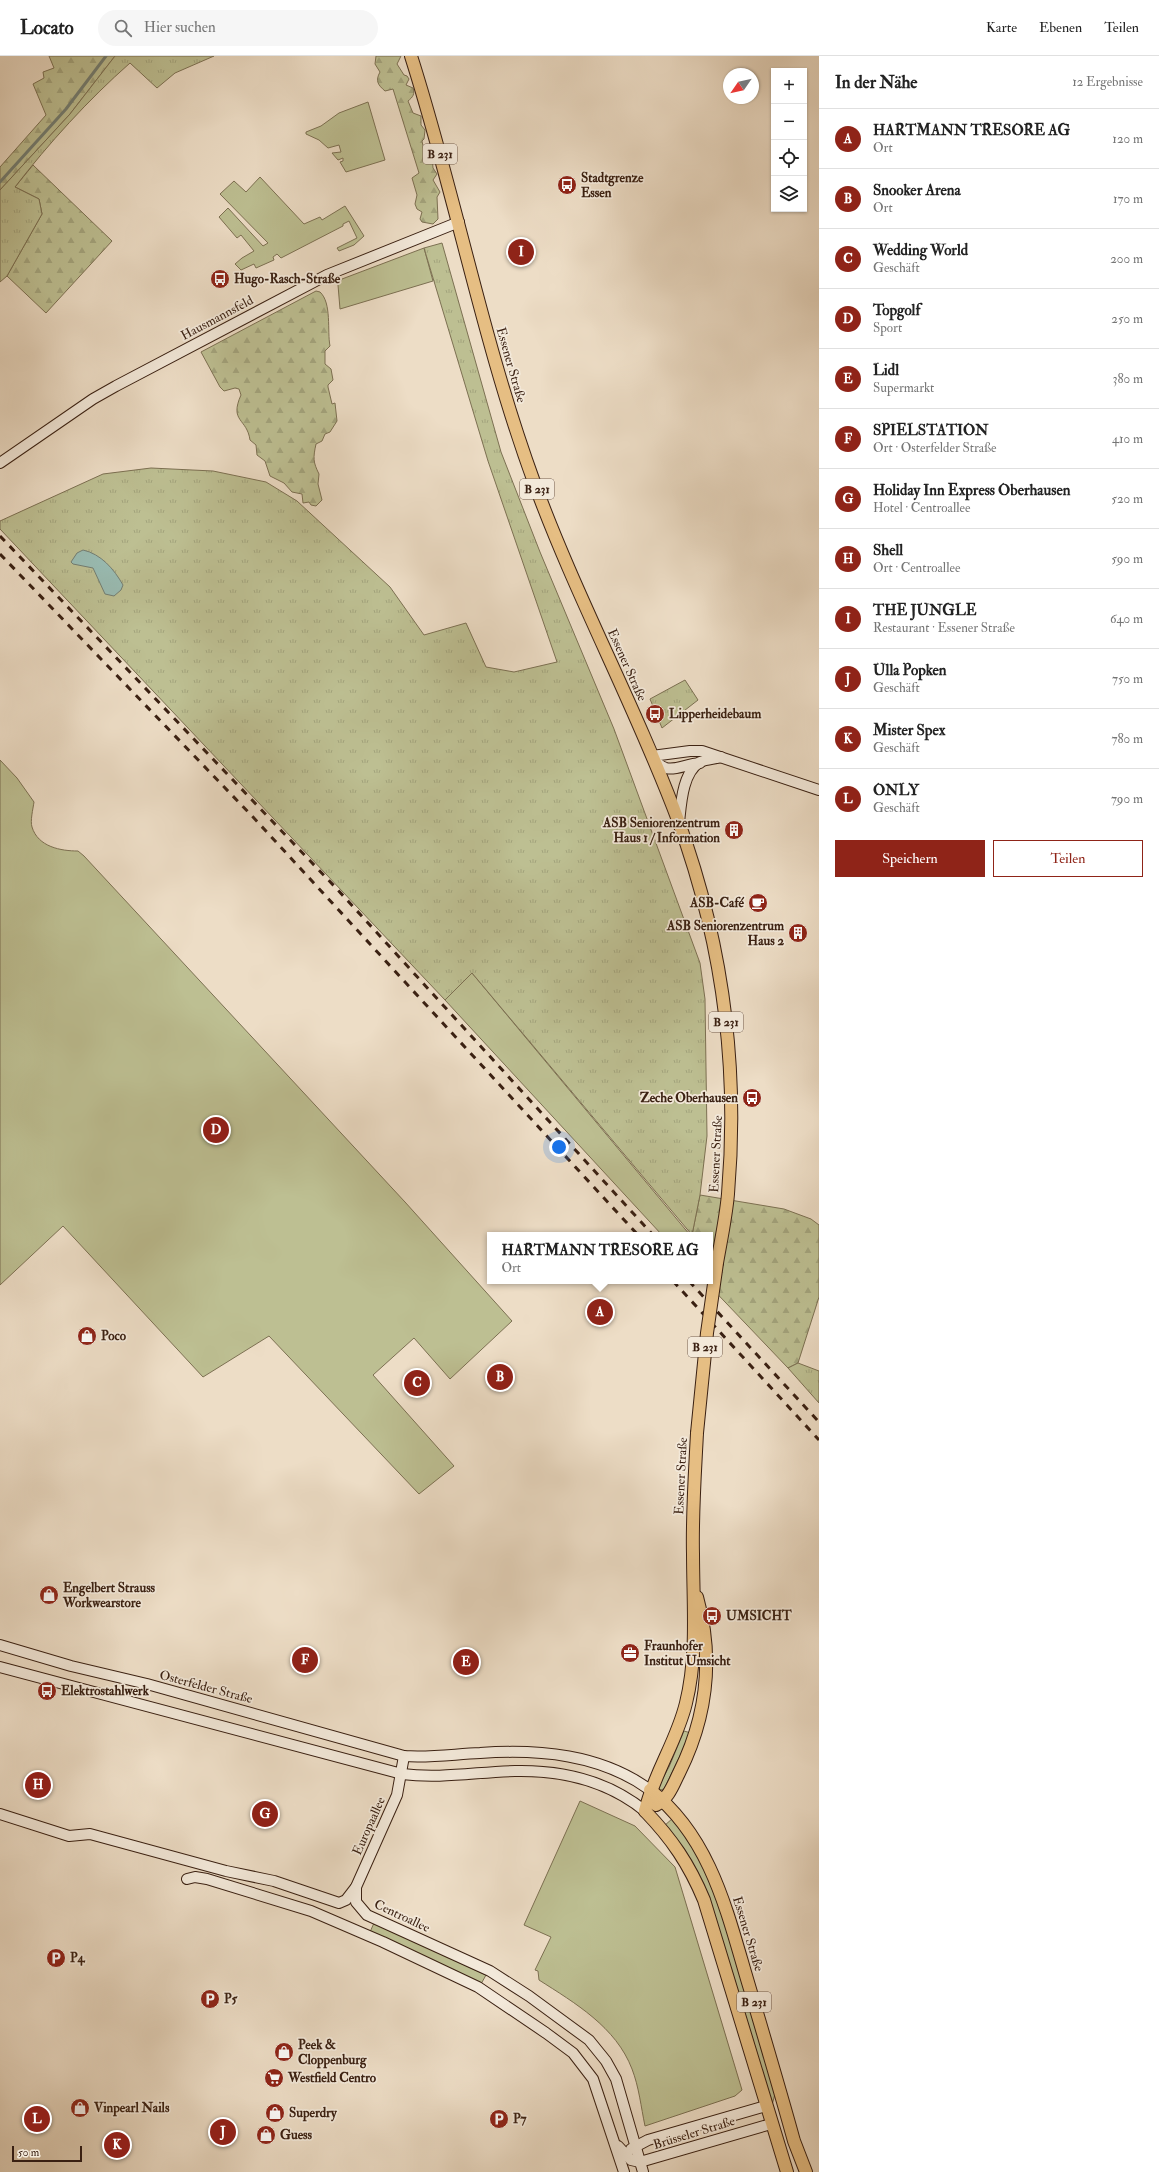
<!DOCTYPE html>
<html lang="de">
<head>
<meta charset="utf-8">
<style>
  body { margin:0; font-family:"IM FELL Double Pica",serif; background:#f6f6f6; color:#222 }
  .controls { position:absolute; right:12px; top:12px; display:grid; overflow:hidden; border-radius:0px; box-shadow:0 1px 3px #0004 }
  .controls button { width:36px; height:36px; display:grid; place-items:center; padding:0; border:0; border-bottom:1px solid #e0e0e0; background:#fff; color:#222; font:20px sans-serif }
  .compass { position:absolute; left:723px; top:12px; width:36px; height:36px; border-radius:50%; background:#fff; box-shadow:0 1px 3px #0004; rotate:236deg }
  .scale { position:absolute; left:12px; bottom:10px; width:70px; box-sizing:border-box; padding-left:4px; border:2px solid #3a2012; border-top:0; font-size:11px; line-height:14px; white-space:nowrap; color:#3a2012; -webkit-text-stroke:3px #f3e9da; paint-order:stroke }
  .you { position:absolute; left:559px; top:1091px; width:14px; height:14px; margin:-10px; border:3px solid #fff; border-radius:50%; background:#1a73e8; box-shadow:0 0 0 6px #1a73e833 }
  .badge { display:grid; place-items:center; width:26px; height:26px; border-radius:50%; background:#8f2418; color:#fff; font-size:13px; font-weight:700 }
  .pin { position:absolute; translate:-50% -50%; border:2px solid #fff; box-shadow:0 1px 4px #0006 }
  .popup { position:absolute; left:487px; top:1176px; width:226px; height:52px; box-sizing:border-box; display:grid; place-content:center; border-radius:0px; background:#fff; filter:drop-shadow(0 1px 3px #0005); font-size:13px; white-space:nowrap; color:#767676 }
  .popup b { font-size:15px; color:#222 }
  .popup::after { content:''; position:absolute; left:50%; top:100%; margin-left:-8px; border:8px solid transparent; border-top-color:#fff }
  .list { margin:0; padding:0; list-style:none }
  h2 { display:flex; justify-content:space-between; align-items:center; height:52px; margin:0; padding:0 16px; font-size:17px }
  h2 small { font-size:13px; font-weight:400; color:#767676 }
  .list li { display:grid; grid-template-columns:26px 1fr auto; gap:12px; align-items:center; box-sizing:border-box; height:60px; padding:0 16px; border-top:1px solid #e0e0e0 }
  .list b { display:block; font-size:15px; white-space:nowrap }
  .list p { margin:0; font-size:13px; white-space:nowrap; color:#767676 }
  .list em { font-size:13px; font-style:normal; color:#767676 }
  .actions { display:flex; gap:8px; padding:12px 16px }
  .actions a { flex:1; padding:9px 0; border:1px solid #8f2418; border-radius:0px; text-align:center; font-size:14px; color:#8f2418 }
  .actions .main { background:#8f2418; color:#fff }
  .icon { flex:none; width:22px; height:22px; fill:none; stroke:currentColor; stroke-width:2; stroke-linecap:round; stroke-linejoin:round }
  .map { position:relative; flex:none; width:819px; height:2116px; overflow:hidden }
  header { display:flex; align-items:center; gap:24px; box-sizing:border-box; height:56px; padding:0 20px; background:#fff; border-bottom:1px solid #e0e0e0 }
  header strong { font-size:19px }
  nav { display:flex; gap:22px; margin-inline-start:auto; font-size:14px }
  .search { width:280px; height:36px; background:#f6f6f6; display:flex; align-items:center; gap:10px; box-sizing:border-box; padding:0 14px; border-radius:22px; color:#767676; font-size:15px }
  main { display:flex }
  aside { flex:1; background:#fff }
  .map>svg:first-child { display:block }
  .green { fill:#bdbf92; stroke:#7c7052 }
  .forest { fill:url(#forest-firs); stroke:#7c7052 }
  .park { fill:url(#park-tufts); stroke:#7c7052 }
  .water { fill:#99bcb3; stroke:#737e73 }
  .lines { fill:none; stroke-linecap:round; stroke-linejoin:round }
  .stream { stroke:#737e73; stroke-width:3 }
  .secondary-casing { stroke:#3a2012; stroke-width:12 }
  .primary-casing { stroke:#3a2012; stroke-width:14 }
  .secondary { stroke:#f3e9da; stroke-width:10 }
  .primary { stroke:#e6be83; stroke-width:12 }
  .rail { stroke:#3a2012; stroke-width:3; stroke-dasharray:7 7; stroke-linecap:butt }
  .primary-bridge-casing { stroke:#3a2012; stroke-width:14; stroke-linecap:butt }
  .primary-bridge { stroke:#e6be83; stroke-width:12 }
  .labels { text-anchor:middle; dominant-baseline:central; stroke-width:3.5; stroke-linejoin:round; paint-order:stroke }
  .shield { fill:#f3e9da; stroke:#725c4e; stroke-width:1 }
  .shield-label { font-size:12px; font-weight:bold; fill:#3a2012 }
  .poi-label { font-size:13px; font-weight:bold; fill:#3a2012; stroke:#f3e9da; text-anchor:start }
  .street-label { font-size:13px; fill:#3a2012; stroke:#f3e9da }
</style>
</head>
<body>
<header>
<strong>Locato</strong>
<div class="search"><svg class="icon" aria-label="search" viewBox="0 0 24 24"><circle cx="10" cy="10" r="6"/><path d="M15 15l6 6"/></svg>Hier suchen</div>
<nav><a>Karte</a><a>Ebenen</a><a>Teilen</a></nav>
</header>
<main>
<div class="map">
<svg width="819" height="2116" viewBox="0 0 819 2116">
  <defs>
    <pattern id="forest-firs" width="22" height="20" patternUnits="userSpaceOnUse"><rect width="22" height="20" fill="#bdbf92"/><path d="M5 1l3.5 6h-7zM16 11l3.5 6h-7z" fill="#a3a47d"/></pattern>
    <pattern id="park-tufts" width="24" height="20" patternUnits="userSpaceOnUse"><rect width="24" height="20" fill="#bdbf92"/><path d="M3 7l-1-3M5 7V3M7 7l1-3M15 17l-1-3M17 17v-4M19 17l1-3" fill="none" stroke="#a3a47d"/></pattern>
  </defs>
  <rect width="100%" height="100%" fill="#edddc6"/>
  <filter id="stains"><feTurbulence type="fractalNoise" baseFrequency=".005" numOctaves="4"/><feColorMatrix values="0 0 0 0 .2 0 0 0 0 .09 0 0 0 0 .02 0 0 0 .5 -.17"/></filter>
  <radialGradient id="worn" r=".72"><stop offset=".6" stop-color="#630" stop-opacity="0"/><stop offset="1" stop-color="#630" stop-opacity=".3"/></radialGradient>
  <g class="green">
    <path d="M368,46l17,58 -39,12 -6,-10 3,-1v-3l-5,2 -6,-7 9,-1 -2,-7 -11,3 -9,-8 -13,-6v-2l15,-6 18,-13z"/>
    <path d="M260,121l44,47 16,-7 2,3 23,-14 19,30 -10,9 -15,6 -2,-3 20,-10 -8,-17 -6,3v2l-62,32 -4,-4 -4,3 1,3 -18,8 -2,-4 -13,6 -6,-6 7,-6 12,-7 -13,-16 -4,3 -18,-21 9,-9 35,38 5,-3 -48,-49 14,-13 12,11z"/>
    <path d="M424,192l9,33 -93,28 -2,-24 4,-6z"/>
    <path d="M0,704l17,18 17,24c-1,7 -4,19 -2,25 6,20 29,24 46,24l6,5 321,346 107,119 -62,58 -36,-41 -41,37 81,91 -35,28 -150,-158 -66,41 -140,-151 -63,59z"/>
    <path d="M472,917l218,262h-28l-217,-235z"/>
    <path d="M684,1675l7,2 -27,56 -4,1 -2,-3 11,-20z"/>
    <path d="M580,1745l55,25 40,41 67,223 -7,6 -90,30c-4,-19 -6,-39 -13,-57 -16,-42 -57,-66 -93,-89l-1,-9 -3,-1 16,-33 -27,-12z"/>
    <path d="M673,1762c37,42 50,99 65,150 12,42 25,84 37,126l-3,11 -58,-189 -50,-90z"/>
    <path d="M374,1867l112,52 -5,9 -111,-52z"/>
  </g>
  <g class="forest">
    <path d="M49,0h66l-45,58 -70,76v-23l46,-52 -13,-31 11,-6 -1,-6 11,-4z"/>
    <path d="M376,0h25l-4,8 7,11 3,1 2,3 -3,6 7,3c2,6 0,9 -5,13l5,12 8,3v9l4,5 -1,9 -2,2 2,10 8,5 1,12 4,6 -4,6 7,12 -3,5 1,22 -5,5 -11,-2 -2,-3 2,-7 -5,-3 -2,-5 2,-9 -5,-17 7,-5 -26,-84 -8,2c-7,-6 -10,-10 -5,-19l-5,-8z"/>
    <path d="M33,109l79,76 -66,72 -39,-37 35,-62 -3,-15 -24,-12z"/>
    <path d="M316,235l4,1c12,11 7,39 10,54l-5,5v13l6,5 2,11 -5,5v2l4,17 3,-1 2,18 -7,11 -5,2 -3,7 -6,3c-3,14 -3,18 3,30l-1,10 4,16 -6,6 -5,-1 -2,-3 -6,1 -1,-9 -10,-2 -8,-9 -14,-7 -5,-15 -8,-6 -1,-10 -6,-5c-3,-22 -21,-18 -9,-45l-2,-6 -4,-1 -11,3 -4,-4 -19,-35z"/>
    <path d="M700,1139l84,14 27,10 8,6v72l-21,66 -10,5 -83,-87h5v-46h-18z"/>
  </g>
  <g class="park">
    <path d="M115,0h99l-39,17 -18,15 -27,-25c-42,37 -81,80 -115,124l24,12 3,15 -35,62 -7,6v-92l70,-76z"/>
    <path d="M442,187l59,209 39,100 74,177 86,234 5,36 2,137 -7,59 -8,40 -220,-262 -27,27 -445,-471v-8l103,-47 48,-6 62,3 53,11 31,19 93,86 34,48 42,-12 20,44 28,5 43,-10 -69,-201 -64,-213z"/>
    <path d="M685,624l13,20 -36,28 -12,-29z"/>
    <path d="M798,1307l21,8v32l-31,-35z"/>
  </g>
  <path class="water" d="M83,494c18,4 31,19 40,35l-2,5 -7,6 -9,-2 -12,-26 -20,-4 -2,-2 6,-9z"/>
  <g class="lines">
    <path class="stream" d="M0,126l66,-73 40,-53"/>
    <g class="secondary-casing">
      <g id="secondary">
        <path d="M0,407l93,-64 23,-13 211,-111 132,-53"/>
        <path d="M700,707c-21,2 -34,15 -48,-7l38,-5h12l117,39"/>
        <path d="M679,767c2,-18 3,-50 21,-61 6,-3 15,-3 21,-5"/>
        <path d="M0,1589l71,21 76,18 257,72c26,2 51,-2 76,-3 59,-4 121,1 170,37"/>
        <path d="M0,1611l402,107c38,5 75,-2 113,-3 47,-1 93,10 130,40"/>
        <path d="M0,1758l69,22 21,-2 136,37 48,10 65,22 7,-3 10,-13 41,-92 7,-39"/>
        <path d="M187,1823l8,-2 12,2 104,32 72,31 95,45 68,46 27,20 20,26 31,93"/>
        <path d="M356,1831v15l11,13 123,56 39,25 60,44 17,21 10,18 27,93"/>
        <path d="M618,2090l13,14 9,2 131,-38"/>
        <path d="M631,2093l17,-9 118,-34"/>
      </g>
    </g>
    <g class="primary-casing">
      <g id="primary">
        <path d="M411,0c45,141 72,287 123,426 42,115 101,223 144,338 44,120 61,246 50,374 -2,23 -7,46 -11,69"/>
        <path d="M650,1734c63,49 78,127 100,199 15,51 30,101 44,152l12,31"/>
        <path d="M656,1749c13,-7 17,-20 23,-32 28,-56 35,-115 18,-176"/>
        <path d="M645,1755c27,28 44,53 59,89l83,272"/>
        <path d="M645,1755c9,-38 32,-70 41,-108 12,-48 7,-100 7,-149 -1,-40 2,-81 4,-121"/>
      </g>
    </g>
    <use href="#secondary" class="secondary"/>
    <use href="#primary" class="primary"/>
    <g class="rail">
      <path d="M0,480l337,353 316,346"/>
      <path d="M0,498l253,263 385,418"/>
      <path d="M673,1225l146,159"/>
      <path d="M689,1225l130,141"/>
    </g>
    <g class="primary-bridge-casing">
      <path id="primary-bridge" d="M697,1377l10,-100 10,-70"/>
    </g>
    <use href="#primary-bridge" class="primary-bridge"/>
  </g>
  <defs>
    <g id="bus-disc" transform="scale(1)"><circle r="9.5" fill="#8f2418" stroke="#f3e9da"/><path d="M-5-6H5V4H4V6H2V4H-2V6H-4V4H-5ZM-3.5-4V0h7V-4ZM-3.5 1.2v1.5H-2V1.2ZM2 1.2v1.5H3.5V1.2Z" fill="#fff"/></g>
    <g id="building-disc" transform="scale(1)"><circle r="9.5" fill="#8f2418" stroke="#f3e9da"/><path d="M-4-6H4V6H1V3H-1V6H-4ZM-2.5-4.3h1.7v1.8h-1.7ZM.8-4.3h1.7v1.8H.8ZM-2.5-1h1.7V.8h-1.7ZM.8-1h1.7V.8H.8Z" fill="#fff"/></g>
    <g id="cafe-disc" transform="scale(1)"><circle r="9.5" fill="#8f2418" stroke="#f3e9da"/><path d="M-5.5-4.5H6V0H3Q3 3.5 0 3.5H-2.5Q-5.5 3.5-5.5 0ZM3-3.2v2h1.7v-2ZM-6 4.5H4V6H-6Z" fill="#fff"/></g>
    <g id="shop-disc" transform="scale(1)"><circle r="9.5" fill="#8f2418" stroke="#f3e9da"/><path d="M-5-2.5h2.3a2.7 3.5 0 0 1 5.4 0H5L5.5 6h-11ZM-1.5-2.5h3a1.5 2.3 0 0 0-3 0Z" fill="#fff"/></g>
    <g id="office-disc" transform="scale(1)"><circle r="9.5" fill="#8f2418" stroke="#f3e9da"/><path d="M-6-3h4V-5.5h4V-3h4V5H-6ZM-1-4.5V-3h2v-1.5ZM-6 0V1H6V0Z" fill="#fff"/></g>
    <g id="parking-disc" transform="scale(1)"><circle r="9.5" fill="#8f2418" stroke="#f3e9da"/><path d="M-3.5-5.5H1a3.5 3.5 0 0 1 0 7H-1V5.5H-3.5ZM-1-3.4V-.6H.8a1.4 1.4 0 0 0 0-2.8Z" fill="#fff"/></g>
    <g id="supermarket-disc" transform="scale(1)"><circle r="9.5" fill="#8f2418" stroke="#f3e9da"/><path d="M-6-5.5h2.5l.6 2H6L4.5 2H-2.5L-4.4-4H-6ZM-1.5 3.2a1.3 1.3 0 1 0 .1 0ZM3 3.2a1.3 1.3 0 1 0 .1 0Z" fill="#fff"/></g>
  </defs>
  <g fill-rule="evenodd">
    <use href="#bus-disc" x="567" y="129"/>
    <use href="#bus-disc" x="220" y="223"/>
    <use href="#bus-disc" x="655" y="658"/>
    <use href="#building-disc" x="734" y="774"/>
    <use href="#cafe-disc" x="758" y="847"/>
    <use href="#building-disc" x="798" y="877"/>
    <use href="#bus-disc" x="752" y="1042"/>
    <use href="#shop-disc" x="87" y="1280"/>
    <use href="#shop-disc" x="49" y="1539"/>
    <use href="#bus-disc" x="712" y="1560"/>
    <use href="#office-disc" x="630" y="1597"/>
    <use href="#bus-disc" x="47" y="1635"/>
    <use href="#parking-disc" x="56" y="1902"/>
    <use href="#parking-disc" x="210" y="1943"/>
    <use href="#shop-disc" x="284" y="1996"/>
    <use href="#supermarket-disc" x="274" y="2022"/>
    <use href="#shop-disc" x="80" y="2052"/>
    <use href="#shop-disc" x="275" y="2057"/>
    <use href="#parking-disc" x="499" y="2063"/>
    <use href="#shop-disc" x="266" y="2079"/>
  </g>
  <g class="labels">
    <g class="shield">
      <rect x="423" y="88" width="34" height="20" rx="3"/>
      <rect x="520" y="423" width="34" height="20" rx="3"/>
      <rect x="709" y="956" width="34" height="20" rx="3"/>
      <rect x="688" y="1281" width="34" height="20" rx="3"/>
      <rect x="737" y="1936" width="34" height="20" rx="3"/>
    </g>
    <g class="shield-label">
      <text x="440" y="98">B 231</text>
      <text x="537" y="433">B 231</text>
      <text x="726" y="966">B 231</text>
      <text x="705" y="1291">B 231</text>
      <text x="754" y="1946">B 231</text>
    </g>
    <g class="poi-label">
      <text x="581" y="122">Stadtgrenze<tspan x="581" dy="15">Essen</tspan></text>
      <text x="234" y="223">Hugo-Rasch-Straße</text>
      <text x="669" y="658">Lipperheidebaum</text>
      <text x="720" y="767" text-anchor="end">ASB Seniorenzentrum<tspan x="720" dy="15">Haus 1 / Information</tspan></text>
      <text x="744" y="847" text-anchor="end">ASB-Café</text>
      <text x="784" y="870" text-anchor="end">ASB Seniorenzentrum<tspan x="784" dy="15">Haus 2</tspan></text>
      <text x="738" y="1042" text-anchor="end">Zeche Oberhausen</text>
      <text x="101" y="1280">Poco</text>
      <text x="63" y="1532">Engelbert Strauss<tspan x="63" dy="15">Workwearstore</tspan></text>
      <text x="726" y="1560">UMSICHT</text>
      <text x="644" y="1590">Fraunhofer<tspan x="644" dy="15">Institut Umsicht</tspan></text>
      <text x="61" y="1635">Elektrostahlwerk</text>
      <text x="70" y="1902">P4</text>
      <text x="224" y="1943">P5</text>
      <text x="298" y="1989">Peek &amp;<tspan x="298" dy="15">Cloppenburg</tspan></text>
      <text x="288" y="2022">Westfield Centro</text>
      <text x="94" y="2052">Vinpearl Nails</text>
      <text x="289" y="2057">Superdry</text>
      <text x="513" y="2063">P7</text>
      <text x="280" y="2079">Guess</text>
    </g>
    <g class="street-label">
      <text transform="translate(217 262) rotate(-28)">Hausmannsfeld</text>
      <text transform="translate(511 309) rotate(74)">Essener Straße</text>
      <text transform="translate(627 609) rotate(66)">Essener Straße</text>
      <text transform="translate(716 1098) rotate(-87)">Essener Straße</text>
      <text transform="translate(681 1420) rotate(-87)">Essener Straße</text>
      <text transform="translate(206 1631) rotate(15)">Osterfelder Straße</text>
      <text transform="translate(369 1770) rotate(-66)">Europaallee</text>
      <text transform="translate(402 1860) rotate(25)">Centroallee</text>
      <text transform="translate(748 1878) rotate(73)">Essener Straße</text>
      <text transform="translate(694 2077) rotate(-17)">Brüsseler Straße</text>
    </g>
  </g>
  <rect width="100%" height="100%" filter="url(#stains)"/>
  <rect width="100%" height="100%" fill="url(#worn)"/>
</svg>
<div class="controls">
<button>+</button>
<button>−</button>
<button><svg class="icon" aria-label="locate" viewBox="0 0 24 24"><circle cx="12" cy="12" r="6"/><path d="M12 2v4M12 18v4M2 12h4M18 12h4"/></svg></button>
<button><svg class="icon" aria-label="layers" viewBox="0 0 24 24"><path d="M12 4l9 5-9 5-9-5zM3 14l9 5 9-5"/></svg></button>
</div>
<svg class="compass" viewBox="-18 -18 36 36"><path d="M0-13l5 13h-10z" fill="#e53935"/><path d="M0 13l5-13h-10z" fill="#767676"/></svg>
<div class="scale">50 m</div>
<div class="you"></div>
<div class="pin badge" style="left:600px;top:1256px">A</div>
<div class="popup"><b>HARTMANN TRESORE AG</b>Ort</div>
<div class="pin badge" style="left:500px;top:1321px">B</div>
<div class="pin badge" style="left:417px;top:1327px">C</div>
<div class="pin badge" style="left:216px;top:1074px">D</div>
<div class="pin badge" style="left:466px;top:1606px">E</div>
<div class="pin badge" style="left:305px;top:1604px">F</div>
<div class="pin badge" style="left:265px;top:1758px">G</div>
<div class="pin badge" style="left:38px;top:1729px">H</div>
<div class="pin badge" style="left:521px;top:196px">I</div>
<div class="pin badge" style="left:223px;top:2076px">J</div>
<div class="pin badge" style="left:117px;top:2089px">K</div>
<div class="pin badge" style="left:37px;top:2063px">L</div>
</div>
<aside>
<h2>In der Nähe<small>12 Ergebnisse</small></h2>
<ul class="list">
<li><span class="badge">A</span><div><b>HARTMANN TRESORE AG</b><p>Ort</p></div><em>120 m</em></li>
<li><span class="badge">B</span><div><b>Snooker Arena</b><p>Ort</p></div><em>170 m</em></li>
<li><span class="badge">C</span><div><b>Wedding World</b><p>Geschäft</p></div><em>200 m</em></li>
<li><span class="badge">D</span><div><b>Topgolf</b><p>Sport</p></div><em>250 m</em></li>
<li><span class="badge">E</span><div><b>Lidl</b><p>Supermarkt</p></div><em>380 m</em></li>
<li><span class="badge">F</span><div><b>SPIELSTATION</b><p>Ort · Osterfelder Straße</p></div><em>410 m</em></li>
<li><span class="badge">G</span><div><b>Holiday Inn Express Oberhausen</b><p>Hotel · Centroallee</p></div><em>520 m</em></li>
<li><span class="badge">H</span><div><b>Shell</b><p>Ort · Centroallee</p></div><em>590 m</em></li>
<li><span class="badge">I</span><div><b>THE JUNGLE</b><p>Restaurant · Essener Straße</p></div><em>640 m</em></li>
<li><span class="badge">J</span><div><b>Ulla Popken</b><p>Geschäft</p></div><em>750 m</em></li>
<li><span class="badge">K</span><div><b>Mister Spex</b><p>Geschäft</p></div><em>780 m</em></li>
<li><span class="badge">L</span><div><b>ONLY</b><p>Geschäft</p></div><em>790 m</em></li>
</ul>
<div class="actions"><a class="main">Speichern</a><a>Teilen</a></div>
</aside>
</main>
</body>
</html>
